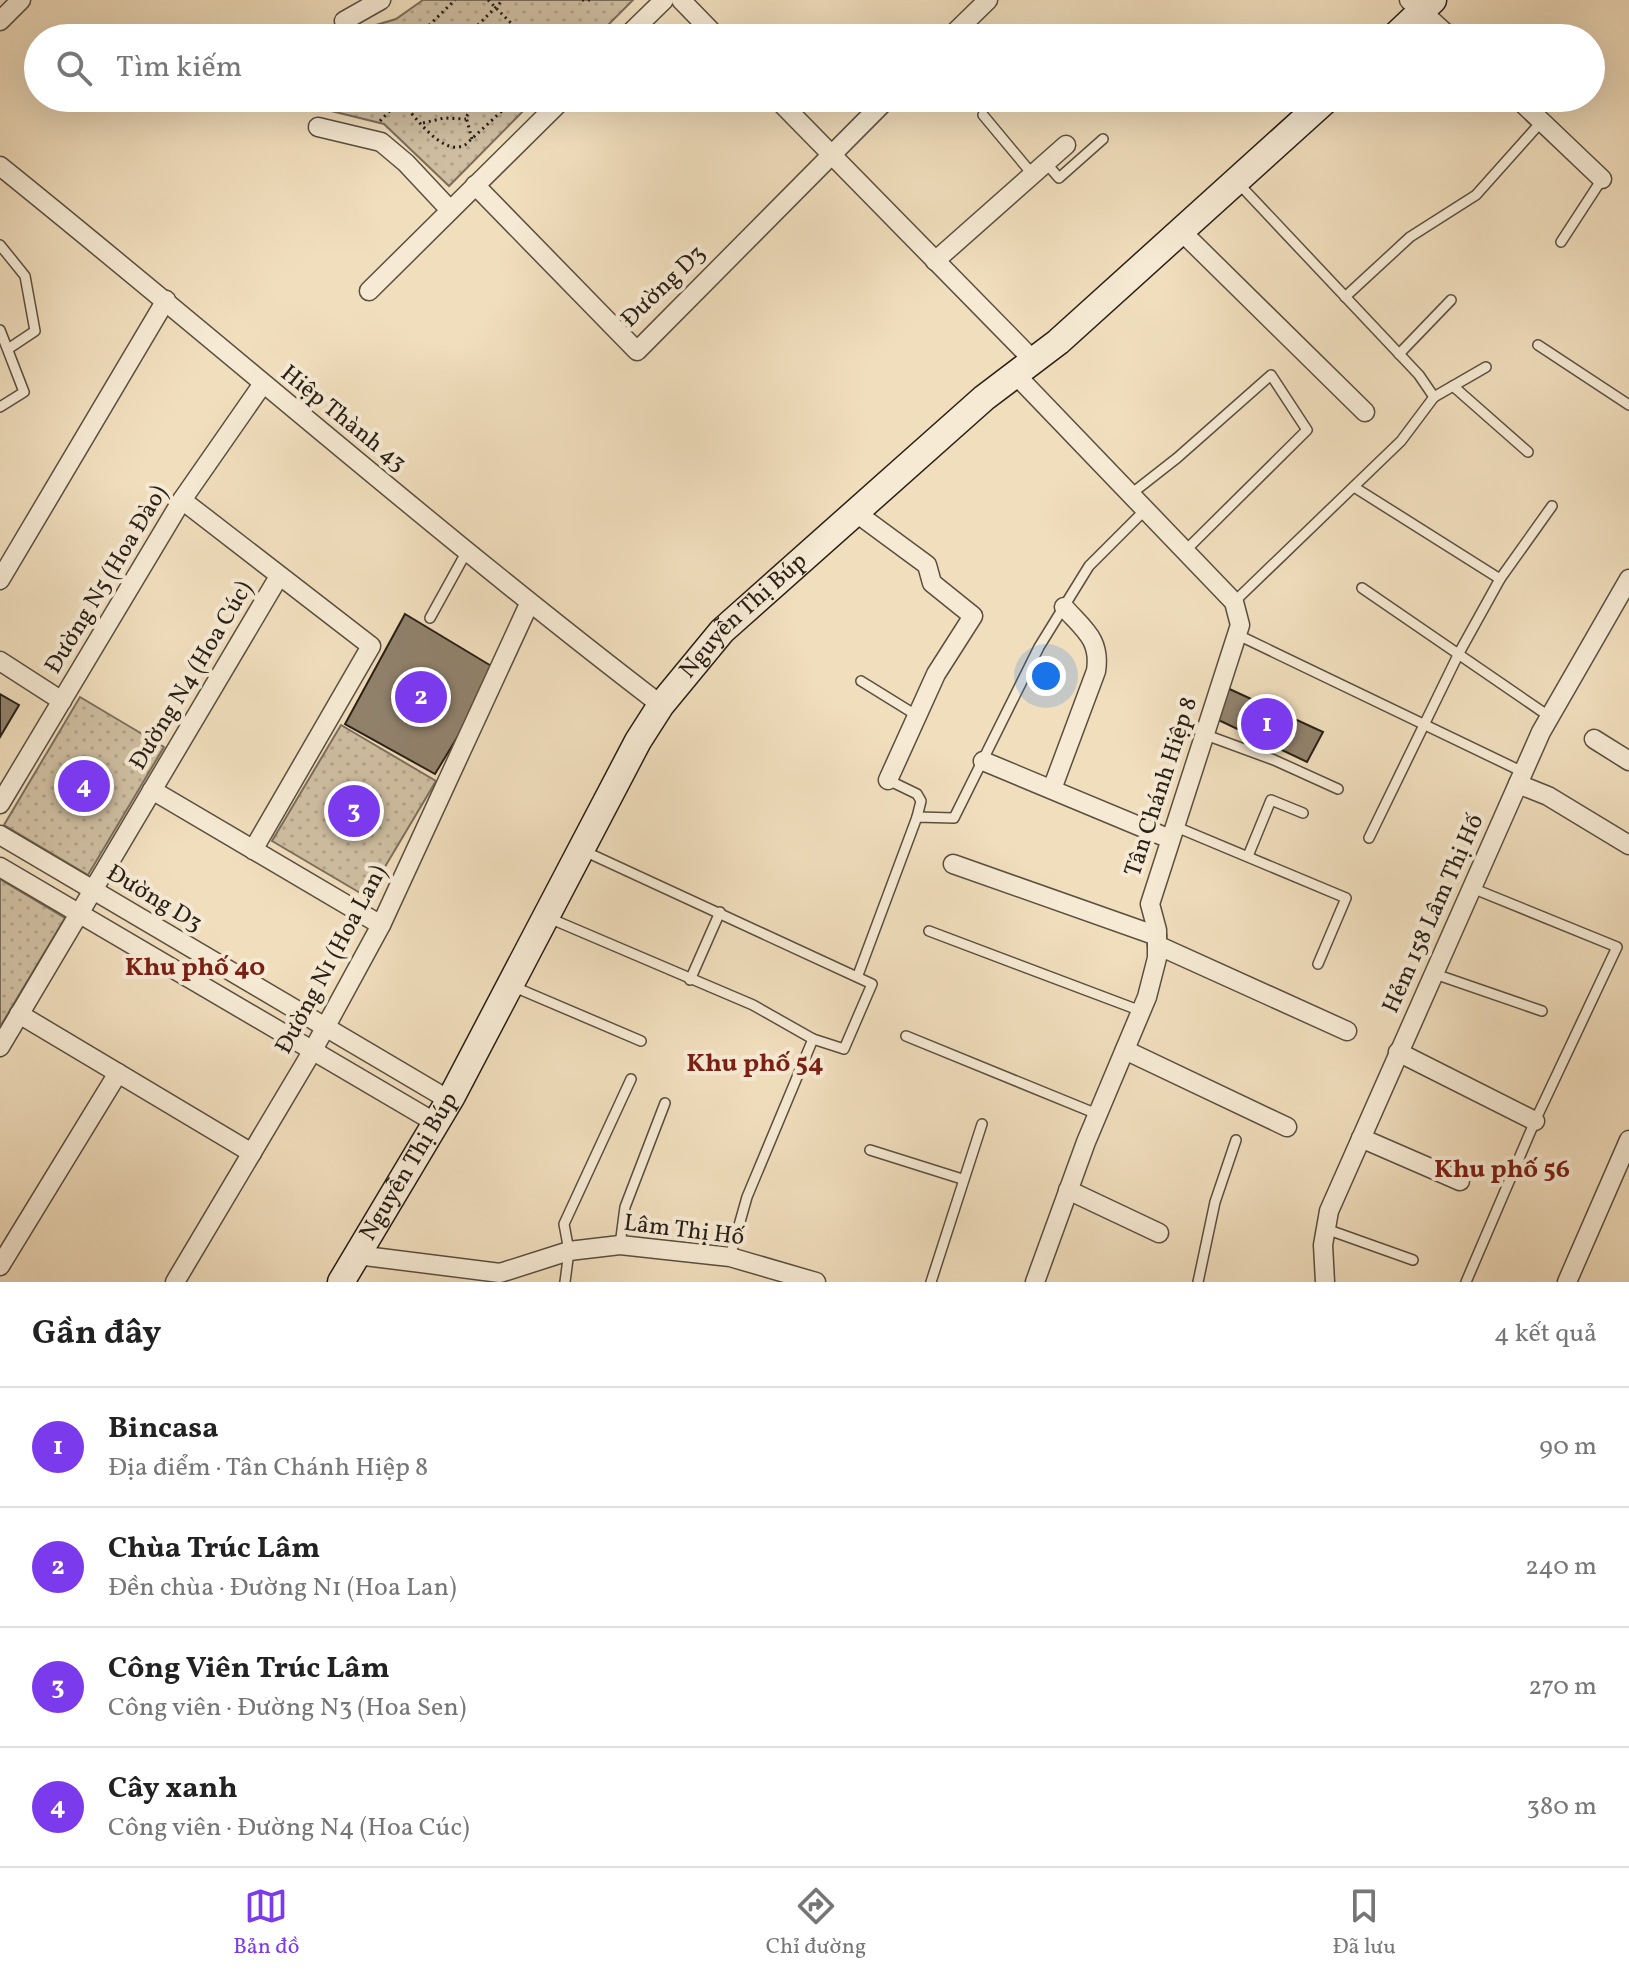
<!DOCTYPE html>
<html lang="vi">
<head>
<meta charset="utf-8">
<style>
  body { margin:0; font-family:Vollkorn,serif; background:#f2f2f2; color:#222 }
  .you { position:absolute; left:1046px; top:676px; width:28px; height:28px; margin:-20px; border:6px solid #fff; border-radius:50%; background:#1a73e8; box-shadow:0 0 0 12px #1a73e833 }
  .badge { display:grid; place-items:center; width:52px; height:52px; border-radius:50%; background:#7c3aed; color:#fff; font-size:26px; font-weight:700 }
  .pin { position:absolute; translate:-50% -50%; border:4px solid #fff; box-shadow:0 2px 8px #0006 }
  .list { margin:0; padding:0; list-style:none }
  h2 { display:flex; justify-content:space-between; align-items:center; height:104px; margin:0; padding:0 32px; font-size:34px }
  h2 small { font-size:26px; font-weight:400; color:#767676 }
  .list li { display:grid; grid-template-columns:52px 1fr auto; gap:24px; align-items:center; box-sizing:border-box; height:120px; padding:0 32px; border-top:2px solid #e0e0e0 }
  .list b { display:block; font-size:30px; white-space:nowrap }
  .list p { margin:0; font-size:26px; white-space:nowrap; color:#767676 }
  .list em { font-size:26px; font-style:normal; color:#767676 }
  .icon { flex:none; width:44px; height:44px; fill:none; stroke:currentColor; stroke-width:2; stroke-linecap:round; stroke-linejoin:round }
  .map { position:relative; flex:none; width:1629px; height:1282px; overflow:hidden }
  .search { position:absolute; background:#fff; box-shadow:0 8px 32px #0002; left:24px; right:24px; top:24px; height:88px; display:flex; align-items:center; gap:20px; box-sizing:border-box; padding:0 28px; border-radius:44px; color:#767676; font-size:30px }
  .sheet { height:584px; background:#fff }
  nav { display:flex; justify-content:space-around; align-items:center; box-sizing:border-box; height:112px; border-top:2px solid #e0e0e0; background:#fff; font-size:22px; color:#767676 }
  nav a { display:grid; justify-items:center; gap:4px }
  nav .on { color:#7c3aed }
  .map>svg:first-child { display:block }
  .grass { fill:url(#grass-dots); stroke:#7c6e5c; stroke-width:2 }
  .building { fill:#91826d; stroke:#281f16; stroke-width:2 }
  .lines { fill:none; stroke-linecap:round; stroke-linejoin:round }
  .lane-casing { stroke:#5a4f40; stroke-width:12 }
  .street-casing { stroke:#5a4f40; stroke-width:21 }
  .secondary-casing { stroke:#281f16; stroke-width:29 }
  .path { stroke:#281f16; stroke-width:3; stroke-dasharray:2 4; stroke-linecap:butt }
  .lane { stroke:#f6ead4; stroke-width:9 }
  .street { stroke:#f6ead4; stroke-width:18 }
  .secondary { stroke:#f6ead4; stroke-width:26 }
  .labels { text-anchor:middle; dominant-baseline:central; stroke-width:8; stroke-linejoin:round; paint-order:stroke }
  .street-label { font-size:24px; fill:#281f16; stroke:#f6ead4 }
  .neighbourhood-label { font-size:26px; font-weight:bold; fill:#7a1f14; stroke:#f6ead4 }
</style>
</head>
<body>
<div class="map">
<svg width="1629" height="1282" viewBox="0 0 1629 1282">
  <defs>
    <pattern id="grass-dots" width="8" height="8" patternUnits="userSpaceOnUse" patternTransform="scale(2)"><rect width="8" height="8" fill="#cfbea1"/><path d="M2 2h.1M6 6h.1" fill="none" stroke="#b2a38a" stroke-width="1.8" stroke-linecap="round"/></pattern>
  </defs>
  <rect width="100%" height="100%" fill="#f1debd"/>
  <filter id="stains"><feTurbulence type="fractalNoise" baseFrequency=".0025" numOctaves="4"/><feColorMatrix values="0 0 0 0 .2 0 0 0 0 .09 0 0 0 0 .02 0 0 0 .5 -.17"/></filter>
  <radialGradient id="worn" r=".72"><stop offset=".6" stop-color="#630" stop-opacity="0"/><stop offset="1" stop-color="#630" stop-opacity=".3"/></radialGradient>
  <g class="grass">
    <path d="M423,0h210l-38,38h-263l64,-19z"/>
    <path d="M318,98h218l-87,88 -65,-62 -69,-17z"/>
    <path d="M80,697l84,50 -76,128 -84,-50z"/>
    <path d="M341,725l95,56 -69,116 -95,-56z"/>
    <path d="M0,879l65,39 -65,109z"/>
  </g>
  <g class="building">
    <path d="M405,614l93,56 -63,104 -90,-50z"/>
    <path d="M1223,686l100,46 -16,30 -95,-45z"/>
    <path d="M0,694l19,11 -19,32z"/>
  </g>
  <g class="lines">
    <g class="lane-casing">
      <g id="lane">
        <path d="M983,115l50,60"/>
        <path d="M1046,163l13,15 44,-39"/>
        <path d="M1561,242l41,-63"/>
        <path d="M0,245l25,31 10,55 -27,18"/>
        <path d="M1345,297l65,-60 66,-42 66,-74"/>
        <path d="M0,330l24,62 -24,15"/>
        <path d="M1538,345l91,60"/>
        <path d="M1399,354l52,-54"/>
        <path d="M1453,386l75,66"/>
        <path d="M1434,397l52,-30"/>
        <path d="M1354,487l146,92"/>
        <path d="M1131,494l46,-36 94,-83 36,55 -122,121"/>
        <path d="M1362,588l188,129"/>
        <path d="M1234,602l167,-161 33,-44 -15,-22 -180,-191"/>
        <path d="M430,618l37,-67"/>
        <path d="M1238,635l285,137"/>
        <path d="M861,681l55,34"/>
        <path d="M1206,735l68,25 64,29"/>
        <path d="M888,780l29,14 4,7 -4,16"/>
        <path d="M1174,826l172,72 -28,66"/>
        <path d="M1369,838l90,-185 41,-74 52,-73"/>
        <path d="M584,851l288,133 -28,65 -31,-10"/>
        <path d="M1248,856l23,-56 32,13"/>
        <path d="M549,918l204,87 60,34 -66,158 -17,60"/>
        <path d="M929,931l212,80"/>
        <path d="M1432,973l110,38"/>
        <path d="M858,975l59,-158 37,1 85,-171 50,-81 56,-56"/>
        <path d="M690,980l30,-68"/>
        <path d="M512,986l129,55"/>
        <path d="M906,1036l191,78"/>
        <path d="M870,1150l92,29"/>
        <path d="M1326,1229l87,31"/>
        <path d="M620,1245l5,-38 40,-104"/>
        <path d="M565,1282l4,-31 -5,-27 67,-145"/>
        <path d="M931,1282l51,-158"/>
        <path d="M1198,1282l17,-80 21,-62"/>
        <path d="M1466,1282l69,-161 82,-174 -145,-59"/>
      </g>
    </g>
    <g class="street-casing">
      <g id="street">
        <path d="M681,0l37,38"/>
        <path d="M1409,0l42,38"/>
        <path d="M0,21l21,-21"/>
        <path d="M344,21l37,-21"/>
        <path d="M625,38l39,-38"/>
        <path d="M949,38l39,-38"/>
        <path d="M776,98l258,263"/>
        <path d="M1517,98l85,81"/>
        <path d="M318,127l63,15 25,21 44,47"/>
        <path d="M0,166c221,178 435,366 661,539"/>
        <path d="M475,185l162,166 251,-253"/>
        <path d="M1181,231l184,181"/>
        <path d="M935,261l131,-116"/>
        <path d="M369,291l195,-193"/>
        <path d="M1016,375l218,227 6,23 -90,279 7,26v28l-10,39 -61,145 -51,140"/>
        <path d="M182,500l189,146 -118,204"/>
        <path d="M855,512l72,53 5,18 41,33 -37,58 -48,106"/>
        <path d="M0,580l166,-280"/>
        <path d="M0,661l62,40"/>
        <path d="M1594,739l35,22"/>
        <path d="M983,761l187,78"/>
        <path d="M1518,784l30,12 81,49"/>
        <path d="M1052,789l44,-118c5,-32 -13,-42 -32,-64"/>
        <path d="M152,790l229,135"/>
        <path d="M0,804l182,-304 80,-115"/>
        <path d="M0,835l449,265"/>
        <path d="M953,864l204,72"/>
        <path d="M0,867l436,256"/>
        <path d="M1157,945l190,86"/>
        <path d="M19,1014l233,139"/>
        <path d="M0,1047l278,-469"/>
        <path d="M1125,1050l162,77"/>
        <path d="M1398,1052l137,69"/>
        <path d="M1361,1138l99,43"/>
        <path d="M1068,1190l91,43"/>
        <path d="M357,1255l143,18 69,-22 51,-6 110,12 86,25"/>
        <path d="M0,1266l118,-193"/>
        <path d="M175,1282l138,-232 68,-125 148,-321"/>
        <path d="M1325,1282l-2,-37 6,-34 212,-479 88,-153"/>
        <path d="M1567,1282l62,-142"/>
      </g>
    </g>
    <g class="secondary-casing">
      <g id="secondary">
        <path d="M1393,38l40,-38"/>
        <path id="s1" d="M341,1282l111,-186 186,-355 23,-36 61,-74 262,-233 74,-56 270,-244"/>
      </g>
    </g>
    <g class="path">
      <path d="M488,0l38,38"/>
      <path d="M582,0h8"/>
      <path d="M398,25l12,13"/>
      <path d="M473,30l8,8"/>
      <path d="M416,38l39,-38"/>
      <path d="M465,38l38,-38"/>
      <path d="M336,98l24,8 14,-8"/>
      <path d="M400,100c15,16 42,57 65,45l51,-47"/>
      <path d="M380,121l22,-23"/>
      <path d="M423,123l21,-5 22,1"/>
      <path d="M472,139l-6,-22 13,-19"/>
    </g>
    <use href="#lane" class="lane"/>
    <use href="#street" class="street"/>
    <use href="#secondary" class="secondary"/>
  </g>
  <g class="labels">
    <g class="street-label">
      <text transform="translate(664 287) rotate(-44)">Đường D3</text>
      <text transform="translate(343 419) rotate(39)">Hiệp Thành 43</text>
      <text transform="translate(107 580) rotate(-59)">Đường N5 (Hoa Đào)</text>
      <text stroke="none"><textPath href="#s1" startOffset="782">Nguyễn Thị Búp</textPath></text>
      <text transform="translate(192 676) rotate(-59)">Đường N4 (Hoa Cúc)</text>
      <text transform="translate(1162 787) rotate(-72)">Tân Chánh Hiệp 8</text>
      <text transform="translate(154 899) rotate(31)">Đường D3</text>
      <text transform="translate(1434 914) rotate(-66)">Hẻm 158 Lâm Thị Hố</text>
      <text transform="translate(332 960) rotate(-62)">Đường N1 (Hoa Lan)</text>
      <text stroke="none"><textPath href="#s1" startOffset="134">Nguyễn Thị Búp</textPath></text>
      <text transform="translate(684 1231) rotate(7)">Lâm Thị Hố</text>
    </g>
    <g class="neighbourhood-label">
      <text x="195" y="968">Khu phố 40</text>
      <text x="755" y="1064">Khu phố 54</text>
      <text x="1502" y="1170">Khu phố 56</text>
    </g>
  </g>
  <rect width="100%" height="100%" filter="url(#stains)"/>
  <rect width="100%" height="100%" fill="url(#worn)"/>
</svg>
<div class="you"></div>
<div class="pin badge" style="left:1267px;top:724px">1</div>
<div class="pin badge" style="left:421px;top:697px">2</div>
<div class="pin badge" style="left:354px;top:811px">3</div>
<div class="pin badge" style="left:84px;top:786px">4</div>
<div class="search"><svg class="icon" aria-label="search" viewBox="0 0 24 24"><circle cx="10" cy="10" r="6"/><path d="M15 15l6 6"/></svg>Tìm kiếm</div>
</div>
<section class="sheet">
<h2>Gần đây<small>4 kết quả</small></h2>
<ul class="list">
<li><span class="badge">1</span><div><b>Bincasa</b><p>Địa điểm · Tân Chánh Hiệp 8</p></div><em>90 m</em></li>
<li><span class="badge">2</span><div><b>Chùa Trúc Lâm</b><p>Đền chùa · Đường N1 (Hoa Lan)</p></div><em>240 m</em></li>
<li><span class="badge">3</span><div><b>Công Viên Trúc Lâm</b><p>Công viên · Đường N3 (Hoa Sen)</p></div><em>270 m</em></li>
<li><span class="badge">4</span><div><b>Cây xanh</b><p>Công viên · Đường N4 (Hoa Cúc)</p></div><em>380 m</em></li>
</ul>
</section>
<nav>
<a class="on"><svg class="icon" aria-label="map" viewBox="0 0 24 24"><path d="M3 6l6-2 6 2 6-2v14l-6 2-6-2-6 2zM9 4v14M15 6v14"/></svg>Bản đồ</a>
<a><svg class="icon" aria-label="directions" viewBox="0 0 24 24"><path d="M12 3l9 9-9 9-9-9zM9 14v-3h6M13 9l2 2-2 2"/></svg>Chỉ đường</a>
<a><svg class="icon" aria-label="saved" viewBox="0 0 24 24"><path d="M7 4h10v16l-5-4-5 4z"/></svg>Đã lưu</a>
</nav>
</body>
</html>
